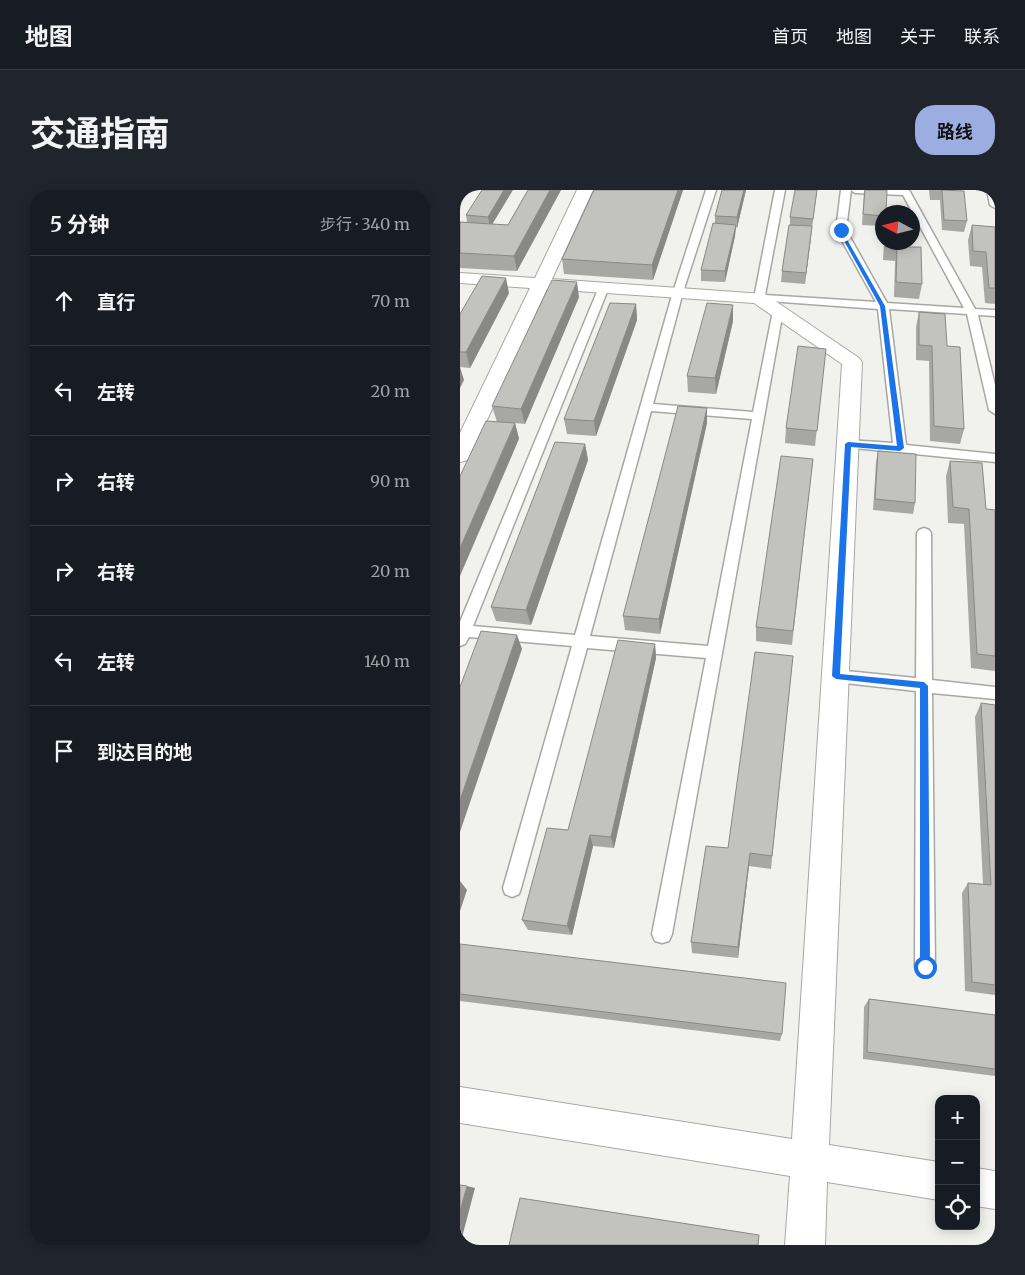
<!DOCTYPE html>
<html lang="zh">
<head>
<meta charset="utf-8">
<style>
  body { margin:0; font-family:Merriweather,"Noto Sans SC",serif; background:#20242c; color:#f1f3f6 }
  .controls { position:absolute; right:15px; bottom:15px; display:grid; overflow:hidden; border-radius:10px; box-shadow:0 2px 12px #0003 }
  .controls button { width:45px; height:45px; display:grid; place-items:center; padding:0; border:0; border-bottom:1px solid #363941; background:#171b24; color:#f1f3f6; font:25px sans-serif }
  .compass { position:absolute; left:415px; top:15px; width:45px; height:45px; border-radius:50%; background:#171b24; box-shadow:0 2px 12px #0003; rotate:277deg }
  .stop { position:absolute; width:15px; height:15px; margin:-11px; border:4px solid #1a73e8; border-radius:50%; background:#fff }
  .stop.end { background:#1a73e8; border-color:#fff; box-shadow:0 1px 5px #0008 }
  .list { margin:0; padding:0; list-style:none }
  h2 { display:flex; justify-content:space-between; align-items:center; height:65px; margin:0; padding:0 20px; font-size:21px }
  h2 small { font-size:16px; font-weight:400; color:#9ea1a6 }
  .list li { display:grid; grid-template-columns:32px 1fr auto; gap:15px; align-items:center; box-sizing:border-box; height:90px; padding:0 20px; border-top:1px solid #363941 }
  .list b { display:block; font-size:19px; white-space:nowrap }
  .list em { font-size:16px; font-style:normal; color:#9ea1a6 }
  .icon { flex:none; width:28px; height:28px; fill:none; stroke:currentColor; stroke-width:2; stroke-linecap:round; stroke-linejoin:round }
  .map { position:relative; flex:none; width:535px; height:1055px; overflow:hidden; border-radius:20px }
  header { display:flex; align-items:center; gap:30px; box-sizing:border-box; height:70px; padding:0 25px; background:#171b24; border-bottom:1px solid #363941 }
  header strong { font-size:24px }
  nav { display:flex; gap:28px; margin-inline-start:auto; font-size:18px }
  .intro { display:flex; align-items:center; justify-content:space-between; box-sizing:border-box; height:120px; padding:0 30px }
  h1 { margin:0; font-size:35px }
  .button { padding:12px 22px; border-radius:20px; background:#9bade1; color:#111; font-size:18px; font-weight:700 }
  main { display:flex; gap:30px; padding:0 30px }
  aside { flex:1; background:#171b24; border-radius:20px; box-shadow:0 2px 12px #0003 }
  .map>svg:first-child { display:block }
  .lines { fill:none; stroke-linecap:round; stroke-linejoin:round }
  .lane-casing { stroke:#a7a8a4; stroke-width:3 }
  .street-casing { stroke:#a7a8a4; stroke-width:2 }
  .lane { fill:#fff; fill-rule:evenodd }
  .street { fill:#fff; fill-rule:evenodd }
  .wall { fill:#a7a7a4 }
  .shaded-wall { fill:#888886 }
  .building { fill:#c2c2bf; stroke:#888886 }
  .route { fill:#1a73e8 }
</style>
</head>
<body>
<header>
<strong>地图</strong>
<nav><a>首页</a><a>地图</a><a>关于</a><a>联系</a></nav>
</header>
<div class="intro"><h1>交通指南</h1><a class="button">路线</a></div>
<main>
<aside>
<h2>5 分钟<small>步行 · 340 m</small></h2>
<ul class="list">
<li><svg class="icon" aria-label="ahead" viewBox="0 0 24 24"><path d="M12 20V5M6 11l6-6 6 6"/></svg><div><b>直行</b></div><em>70 m</em></li>
<li><svg class="icon" aria-label="left" viewBox="0 0 24 24"><path d="M17 20v-9H6M10 6l-5 5 5 5"/></svg><div><b>左转</b></div><em>20 m</em></li>
<li><svg class="icon" aria-label="right" viewBox="0 0 24 24"><path d="M7 20v-9h11M14 6l5 5-5 5"/></svg><div><b>右转</b></div><em>90 m</em></li>
<li><svg class="icon" aria-label="right" viewBox="0 0 24 24"><path d="M7 20v-9h11M14 6l5 5-5 5"/></svg><div><b>右转</b></div><em>20 m</em></li>
<li><svg class="icon" aria-label="left" viewBox="0 0 24 24"><path d="M17 20v-9H6M10 6l-5 5 5 5"/></svg><div><b>左转</b></div><em>140 m</em></li>
<li><svg class="icon" aria-label="arrive" viewBox="0 0 24 24"><path d="M6 21V4h12l-3 4 3 4H6"/></svg><div><b>到达目的地</b></div></li>
</ul>
</aside>
<div class="map">
<svg width="535" height="1055" viewBox="0 0 535 1055">
  <rect width="100%" height="100%" fill="#f1f2ee"/>
  <g class="lines">
    <g class="lane-casing">
      <g id="lane">
        <path d="M246,0h10l-33,102 -30,112 100,8 20,-101 5,-3 5,3 -111,623 -3,7 -7,2 -7,-2 -3,-7 54,-276 -119,-10 -66,240 -2,6 -7,3 -7,-3 -2,-6 69,-242 -103,-9 -4,7 -5,2v-24l139,-335 5,-3 5,3 -136,339 102,9 98,-343zM191,221l101,8 -44,227 -118,-10z"/>
        <path d="M315,0h10l-20,105 111,7 -40,-72 5,-40h68l66,119 20,1v6l-17,-1 17,70v29l-6,-4 -22,-96 -78,-5 17,136 89,9v8l-151,-15 -2,-3 6,-4 45,3 -15,-134 -123,-9 -1,-2zM391,0l4,3 48,2 61,113 -77,-5 -41,-73z"/>
        <path d="M527,0h8v18l-5,-3z"/>
        <path d="M464,338l5,2 2,3 1,147 63,7v12l-63,-6 3,274 -3,7 -7,3 -7,-3 -3,-7 1,-276 -80,-9 -6,-2 -2,-4 2,-4 6,-2 80,8 1,-145 2,-3z"/>
      </g>
    </g>
    <g class="street-casing">
      <g id="street">
        <path d="M117,0h16l-41,89 213,15 94,64 3,4 -33,783 110,17v38l-112,-18 -2,63h-40l5,-69 -330,-53v-36l332,52 50,-775 -88,-61 -207,-14 -76,166 -3,5 -8,2v-29l70,-145 -70,-5v-10l75,5z"/>
        <path d="M516,978l19,3v38l-19,-3z"/>
      </g>
    </g>
    <use href="#lane" class="lane"/>
    <use href="#street" class="street"/>
  </g>
  <g class="wall">
    <path d="M22,0l11,34 15,1 20,-35h33l-44,81 -57,-3v-46h7l-1,-7z"/>
    <path d="M223,0l-30,90 -89,-6 -2,-15z"/>
    <path d="M286,0l-9,38 -1,-1 -1,9 -10,46 -24,-1v-11l14,-46v-8z"/>
    <path d="M357,0l-12,94 -24,-2 1,-11 8,-46v-8z"/>
    <path d="M404,0l18,22v14l-20,-1z"/>
    <path d="M469,0h25l13,31 -3,11 -22,-2 -2,-30h-10z"/>
    <path d="M512,35l23,2v77l-10,-1 -3,-36 -12,-1 -2,-26z"/>
    <path d="M424,52h25v5l13,37 -3,15 -25,-2 1,-36 -12,-1z"/>
    <path d="M49,103l-39,75 -10,-1v-53z"/>
    <path d="M119,107l-54,127 -10,-1 4,16 -22,-17 -5,-16z"/>
    <path d="M176,114l1,16 -41,116 -29,-2 -3,-15z"/>
    <path d="M459,122l45,117 -4,15 -30,-3 -1,-80 -13,-1v-33z"/>
    <path d="M273,131l-17,73 -28,-2 -1,-16z"/>
    <path d="M366,159l-11,97 -30,-3 1,-15z"/>
    <path d="M247,218v15l-47,211 -35,-4 -2,-14z"/>
    <path d="M125,254l3,16 -57,165 -35,-4 -5,-14z"/>
    <path d="M418,261l37,52 -2,11 -40,-4 3,-48z"/>
    <path d="M353,269l-21,186 -36,-4v-14z"/>
    <path d="M490,271l36,48 9,1v161l-24,-3 -7,-144 -16,-1 -2,-47z"/>
    <path d="M195,454l1,14 -42,190 -21,-2 -21,89 -44,-5 -6,-10 46,-90z"/>
    <path d="M333,466l-22,213 -22,-3 -11,92 -46,-5 -1,-11 37,-94z"/>
    <path d="M521,513l14,2v290l-30,-4 -3,-98 6,-10 15,1 -8,-167z"/>
    <path d="M0,754l322,90 -2,7 -320,-40z"/>
    <path d="M409,809l126,16v61l-132,-17 1,-52z"/>
  </g>
  <g class="shaded-wall">
    <path d="M44,0h9l-23,38 -2,-11z"/>
    <path d="M90,0h11l-44,81 -3,-15z"/>
    <path d="M218,0h5l-30,90 -1,-15z"/>
    <path d="M284,0h2l-9,38v-11z"/>
    <path d="M276,35l-1,11 -10,46v-11z"/>
    <path d="M352,36l-1,11 -6,47 1,-11z"/>
    <path d="M46,88l3,15 -39,75 -4,-16z"/>
    <path d="M117,92l2,15 -54,127 -4,-15z"/>
    <path d="M176,114l1,16 -41,116 -2,-15z"/>
    <path d="M273,115v16l-17,73 -1,-16z"/>
    <path d="M0,177l4,13 -4,8z"/>
    <path d="M247,218v15l-47,211 -1,-15z"/>
    <path d="M55,233l4,16 -59,137v-28z"/>
    <path d="M125,254l3,16 -57,165 -5,-15z"/>
    <path d="M57,445l5,14 -62,183v-32z"/>
    <path d="M195,454l1,14 -42,190 -3,-11z"/>
    <path d="M130,645l3,11 -21,89 -5,-9z"/>
    <path d="M290,663l-1,13 -11,92v-11z"/>
    <path d="M0,691l7,9 -7,21z"/>
    <path d="M7,996l8,2 -15,57v-34z"/>
  </g>
  <g class="building">
    <path d="M22,0h22l-16,27 -22,-2z"/>
    <path d="M68,0h22l-36,66 -54,-3v-31l48,3z"/>
    <path d="M134,0h84l-26,75 -90,-6z"/>
    <path d="M262,0h22l-7,27 -22,-1z"/>
    <path d="M335,0h22l-4,29 -23,-2z"/>
    <path d="M405,0h22l-1,22h-4v4l-19,-2z"/>
    <path d="M482,0l22,1 3,30 -23,-1z"/>
    <path d="M253,33l23,2 -11,46 -24,-1z"/>
    <path d="M329,35l23,1 -6,47 -24,-2z"/>
    <path d="M512,35l23,2v61h-6l-3,-36 -13,-1z"/>
    <path d="M425,52h24v5h12l1,37 -26,-2 1,-36 -12,-1z"/>
    <path d="M22,86l24,2 -40,74h-6v-38z"/>
    <path d="M92,90l25,2 -56,127 -29,-3z"/>
    <path d="M150,113l26,1 -42,117 -30,-2z"/>
    <path d="M247,113l26,2 -18,73 -28,-2z"/>
    <path d="M459,122l26,2 2,32 13,1 4,82 -30,-3 -2,-80 -13,-1z"/>
    <path d="M338,156l28,3 -9,82 -31,-3z"/>
    <path d="M218,216l29,2 -48,211 -36,-3z"/>
    <path d="M26,231l29,2 -55,125v-72z"/>
    <path d="M95,252l30,2 -59,166 -35,-3z"/>
    <path d="M418,261l38,3 -1,49 -40,-4z"/>
    <path d="M321,266l32,3 -20,172 -37,-4z"/>
    <path d="M490,271l32,2 4,46 9,1v146l-18,-2 -8,-145 -16,-2z"/>
    <path d="M21,441l36,4 -57,165v-113z"/>
    <path d="M158,450l37,4 -44,193 -21,-2 -23,91 -45,-6 25,-92 21,2z"/>
    <path d="M295,462l38,4 -21,200 -22,-3 -12,94 -47,-5 15,-96 22,2z"/>
    <path d="M521,513l14,2v280l-23,-3 -4,-99 23,2z"/>
    <path d="M0,754l326,39 -4,51 -322,-40z"/>
    <path d="M409,809l126,16v54l-128,-17z"/>
    <path d="M0,995l7,1 -7,25z"/>
    <path d="M60,1008l239,37 -1,10h-249z"/>
  </g>
  <path class="route" d="M381,39l44,77 19,142 -4,3 -49,-4 -11,227 84,8 4,4 2,281 -5,5 -5,-5v-279l-84,-9 -4,-3 13,-232 3,-2 49,4 -17,-140 -42,-76z"/>
</svg>
<div class="controls">
<button>+</button>
<button>−</button>
<button><svg class="icon" aria-label="locate" viewBox="0 0 24 24"><circle cx="12" cy="12" r="6"/><path d="M12 2v4M12 18v4M2 12h4M18 12h4"/></svg></button>
</div>
<svg class="compass" viewBox="-18 -18 36 36"><path d="M0-13l5 13h-10z" fill="#e53935"/><path d="M0 13l5-13h-10z" fill="#9ea1a6"/></svg>
<div class="stop" style="left:465px;top:777px"></div>
<div class="stop end" style="left:381px;top:40px"></div>
</div>
</main>
</body>
</html>
